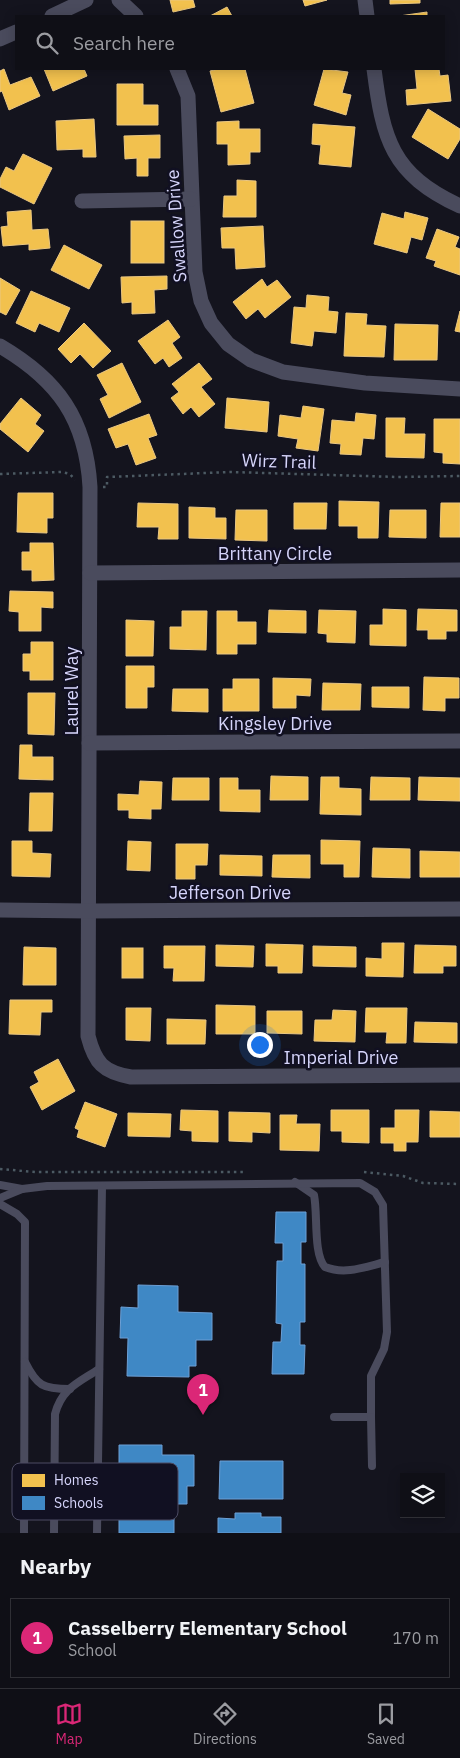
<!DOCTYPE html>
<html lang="en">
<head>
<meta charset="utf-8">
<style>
  body { margin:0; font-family:"IBM Plex Sans",sans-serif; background:#1d1d23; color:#f1f3f6 }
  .controls { position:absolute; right:15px; bottom:15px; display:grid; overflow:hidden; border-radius:0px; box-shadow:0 2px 12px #0003 }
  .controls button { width:45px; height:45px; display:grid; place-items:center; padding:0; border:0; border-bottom:1px solid #2f2f35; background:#0f0f16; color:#f1f3f6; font:25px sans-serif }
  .you { position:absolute; left:259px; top:1044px; width:18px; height:18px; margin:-12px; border:4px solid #fff; border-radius:50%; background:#1a73e8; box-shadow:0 0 0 8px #1a73e833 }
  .badge { display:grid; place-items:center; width:32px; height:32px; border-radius:50%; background:#db2777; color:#fff; font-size:16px; font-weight:700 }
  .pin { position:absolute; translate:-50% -41px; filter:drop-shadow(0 1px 2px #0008) }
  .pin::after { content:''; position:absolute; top:26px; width:18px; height:15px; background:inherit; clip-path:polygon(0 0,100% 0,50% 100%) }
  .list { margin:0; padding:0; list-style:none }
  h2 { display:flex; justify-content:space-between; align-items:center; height:65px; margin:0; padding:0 20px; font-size:21px }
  h2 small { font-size:16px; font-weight:400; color:#9b9ca1 }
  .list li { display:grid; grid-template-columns:32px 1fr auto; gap:15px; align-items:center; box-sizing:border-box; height:80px; margin:0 10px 10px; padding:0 10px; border:1px solid #2f2f35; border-radius:0px }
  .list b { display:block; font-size:19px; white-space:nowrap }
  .list p { margin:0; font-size:16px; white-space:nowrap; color:#9b9ca1 }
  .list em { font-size:16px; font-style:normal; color:#9b9ca1 }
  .icon { flex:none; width:28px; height:28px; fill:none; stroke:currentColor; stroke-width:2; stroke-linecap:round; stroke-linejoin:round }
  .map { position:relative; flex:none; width:460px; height:1533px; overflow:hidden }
  .search { position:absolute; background:#0f0f16; box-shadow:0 2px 12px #0003; left:15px; right:15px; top:15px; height:55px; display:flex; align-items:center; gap:12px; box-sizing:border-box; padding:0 18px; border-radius:0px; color:#9b9ca1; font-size:19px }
  .sheet { height:155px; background:#0f0f16 }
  nav { display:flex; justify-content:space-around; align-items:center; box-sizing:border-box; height:70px; border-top:1px solid #2f2f35; background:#0f0f16; font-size:14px; color:#9b9ca1 }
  nav a { display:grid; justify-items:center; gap:2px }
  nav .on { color:#db2777 }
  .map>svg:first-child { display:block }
  .homes { fill:#f2c14e; stroke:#eac782 }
  .schools { fill:#3f88c5; stroke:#6c9fd5 }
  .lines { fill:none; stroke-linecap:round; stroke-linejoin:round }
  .path { stroke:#4c5a63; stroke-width:2.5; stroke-dasharray:2.5 4; stroke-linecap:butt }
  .lane { stroke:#4a4b5d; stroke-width:8 }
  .street { stroke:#4a4b5d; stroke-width:15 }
  .labels { text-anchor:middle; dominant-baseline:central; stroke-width:5; stroke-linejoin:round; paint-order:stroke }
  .street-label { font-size:18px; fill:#d6d5fb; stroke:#111022 }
  .key { fill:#111022; stroke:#4c4b63; stroke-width:1 }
  .key-label { font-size:14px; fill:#d6d5fb }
</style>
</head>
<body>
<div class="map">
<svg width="460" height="1533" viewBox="0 0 460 1533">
  <rect width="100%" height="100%" fill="#14141e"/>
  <g class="homes">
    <path d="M170,0h23l2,7 -22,5z"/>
    <path d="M303,0h24l-22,6z"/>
    <path d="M390,0h30v3l-30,1z"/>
    <path d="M227,7l5,9h-22z"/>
    <path d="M427,12v4h-28z"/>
    <path d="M4,69l6,16 21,-8 9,19 -31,14 -7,-19 -2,1v-21z"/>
    <path d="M44,69h40l3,7 -34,15z"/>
    <path d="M218,69h27l9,34 -33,9 -11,-41z"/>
    <path d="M324,69l24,3 -6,21 9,2 -5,20 -32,-10z"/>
    <path d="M415,69h24l1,7 8,-1 3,26 -44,4 -1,-15 11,-1z"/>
    <path d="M117,84h26v21h15v20h-41z"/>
    <path d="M428,109l32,20v10l-12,20 -36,-22z"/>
    <path d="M94,119l2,38h-13v-8l-26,1 -1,-29z"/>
    <path d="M239,121v8h21v23h-10v12l-22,1v-21h-11v-22z"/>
    <path d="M313,124l42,3 -4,40 -32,-3 2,-19 -9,-1z"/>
    <path d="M160,135v23h-12v18h-11v-18l-12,1 -1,-23z"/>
    <path d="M23,154l29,14 -18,36 -34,-17v-8l6,-12 8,4z"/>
    <path d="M237,180l19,1v36h-33l1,-21h13z"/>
    <path d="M31,210l1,20 16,-1 2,19 -21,2v-6l-26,2 -2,-19 7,-1 -1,-14z"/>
    <path d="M405,212l23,6 -6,22 -11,-3 -4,16 -33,-9 8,-31 22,6z"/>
    <rect x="131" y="221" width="33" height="42"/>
    <path d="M263,226l2,41 -29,2 -1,-21h-13l-1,-20z"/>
    <path d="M437,229l22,8 -4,10 5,2v26l-26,-9 2,-5 -10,-3z"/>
    <path d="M64,245l38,20 -13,24 -38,-19z"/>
    <path d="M167,276v13l-13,1 1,23 -23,1v-12l-10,1 -1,-26z"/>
    <path d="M0,278l20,12 -14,25 -6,-3z"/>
    <path d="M262,279l5,8 10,-7 14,17 -26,21 -7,-9 -12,10 -13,-17z"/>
    <path d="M31,291l39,17 -11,24 -20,-9 -4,9 -19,-9z"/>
    <path d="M307,295l22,2 -1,14 10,1 -2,21 -22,-2 -2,15 -21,-3 3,-36 12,1z"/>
    <path d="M460,311v21l-5,-1z"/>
    <path d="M346,313l21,1 -1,11 20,1 -2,31 -40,-1z"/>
    <path d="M168,320l12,17 -8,6 10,15 -13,9 -6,-9 -8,6 -17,-23z"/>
    <path d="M84,323l27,28 -18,17 -13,-14 -9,9 -13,-14z"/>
    <path d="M395,324l43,1 -1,35h-43z"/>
    <path d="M122,363l19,39 -32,16 -9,-19 8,-4 -11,-20z"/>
    <path d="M199,363l13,16 -11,8 14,17 -16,13 -8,-10 -8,7 -12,-16 8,-6 -7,-8z"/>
    <path d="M21,398l20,17 -6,9 9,7 -16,21 -28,-23v-5z"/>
    <path d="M227,398l42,4 -2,30 -42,-4z"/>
    <path d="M303,406l21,3 -6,42 -22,-3 2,-9 -20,-3 2,-21 21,3z"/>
    <path d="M356,413l20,2 -2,24 -11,-1 -2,17 -21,-1 1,-10 -11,-1 2,-23 23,2z"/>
    <path d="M149,414l8,21 -9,3 8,20 -20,7 -8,-21 -12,4 -8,-19z"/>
    <path d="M386,418h19l-1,16h21l-1,24 -38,-1z"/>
    <path d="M434,419h26v45l-17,-1v-10l-9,-1z"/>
    <path d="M18,493h35v25h-6v15l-30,-1z"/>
    <path d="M339,501l40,1 -1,36h-20v-12h-19z"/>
    <path d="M138,503l40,1v35h-20l1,-12h-22z"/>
    <path d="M294,503h33l-1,26h-32z"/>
    <path d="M441,503h19v34h-20z"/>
    <path d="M189,507l26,1v10h11v21l-37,-1z"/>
    <path d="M236,510h31v31l-32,-1z"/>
    <path d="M390,510h36v28l-37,-1z"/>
    <path d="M30,543h23l1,37 -22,1v-11h-10v-18h8z"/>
    <path d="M10,591l43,1v16l-12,-1v24h-22v-19l-10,-1z"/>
    <path d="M383,609l23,1v36l-36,-1v-20h13z"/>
    <path d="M418,609l39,1v21h-11v8h-18v-9h-11z"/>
    <path d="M269,610l37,1v22l-38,-1z"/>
    <path d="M319,610l37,1 -1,32 -28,-1v-8l-9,-1z"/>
    <path d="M182,611h25l-1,39 -36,-1v-22h12z"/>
    <path d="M217,611h20v11h19v22h-19v10h-20z"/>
    <path d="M126,620l28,1 -1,35h-27z"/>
    <path d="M31,642h22v38h-23v-9h-7v-17h8z"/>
    <path d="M126,666h28v21h-7v21h-21z"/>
    <path d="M424,677l35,1v20h-14v13l-22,-1z"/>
    <path d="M273,678l38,1 -1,17 -14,-1v13h-23z"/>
    <path d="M233,679h26v32h-36v-22h10z"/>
    <path d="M323,683l38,1 -1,26h-38z"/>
    <path d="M372,687h37v21l-37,-1z"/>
    <path d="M173,689h35v23l-36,-1z"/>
    <path d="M28,693h27l-1,42 -26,-1z"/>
    <path d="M20,745h12v12h21v23l-34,-1z"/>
    <path d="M271,776l37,1v23h-38z"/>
    <path d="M321,777h18v11l22,1v26l-41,-1z"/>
    <path d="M371,777l39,1v22h-40z"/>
    <path d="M419,777l41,1v23l-42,-1z"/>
    <path d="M173,778h36v22h-37z"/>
    <path d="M220,778h18v12h22v22l-40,-1z"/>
    <path d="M140,781l22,1 -1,27h-10v10l-22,-1v-8h-11v-16l21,1z"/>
    <path d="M30,793h23l-1,38h-23z"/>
    <path d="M321,840l39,1 -1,36h-15v-13h-23z"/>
    <path d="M12,841h20v12l19,1 -1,23 -38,-1z"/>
    <path d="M128,841l23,1 -1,29 -23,-1z"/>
    <path d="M176,844h32l-1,21h-12v14h-19z"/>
    <path d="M373,848l37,1v29l-38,-1z"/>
    <path d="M420,851l40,1v25h-40z"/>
    <path d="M220,855l42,1v20l-42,-1z"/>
    <path d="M273,855h37v23l-38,-1z"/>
    <path d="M382,943h22l-1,34 -37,-1v-18l16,1z"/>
    <path d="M266,944l37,1 -1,28h-24v-7h-12z"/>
    <path d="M216,945l38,1 -1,21 -37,-1z"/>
    <path d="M415,945l41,1v20h-13v7h-29z"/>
    <path d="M164,946h41l-1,35h-31l1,-13h-10z"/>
    <path d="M313,946l43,1v20l-43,-1z"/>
    <path d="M24,947l32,1v37h-33z"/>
    <rect x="122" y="948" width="21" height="30"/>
    <path d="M10,1000h42v12h-11l-1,23 -31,-1z"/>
    <path d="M216,1005l39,1v28h-39z"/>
    <path d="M126,1008h25l-1,33 -24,-1z"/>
    <path d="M366,1008h41l-1,35h-20l1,-11h-22z"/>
    <path d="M333,1010l23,1 -1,31 -41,-1 1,-21h17z"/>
    <path d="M267,1011h35v23l-35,-1z"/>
    <path d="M167,1019l39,1 -1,24h-38z"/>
    <path d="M415,1022l42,1v20l-43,-1z"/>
    <path d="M58,1059l17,32 -33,19 -12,-23 9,-5 -5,-10z"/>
    <path d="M85,1102l32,12 -12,33 -28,-10 2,-7 -4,-2z"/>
    <path d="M181,1110l37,1v31l-26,-1v-10l-12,-1z"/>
    <path d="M331,1110h38v33l-27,-1v-11h-11z"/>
    <path d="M395,1110h24l-1,32h-12v9h-12v-8h-13v-15h14z"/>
    <path d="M430,1111l30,1v25h-30z"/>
    <path d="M229,1112l41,1v20l-18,-1v10l-23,-1z"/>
    <path d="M128,1113l43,1 -1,23 -42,-1z"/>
    <path d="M280,1115h17l-1,9h24l-1,27 -39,-1z"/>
  </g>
  <g class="schools">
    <path d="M276,1212h30v30h-5v22h4v58h-5v23h5l-1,29h-32l1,-32h8l1,-18 -6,-1 1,-62h6v-18h-8z"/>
    <path d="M138,1285l40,1v26l34,1v27h-16v26h-7v11l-62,-1 1,-38h-8l1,-31 17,1z"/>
    <path d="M119,1445h43v10h32v31h-7v18h-13v29h-55z"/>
    <path d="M220,1461h63v38h-64z"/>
    <path d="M235,1513h26v4h20v16h-63v-15l17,1z"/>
  </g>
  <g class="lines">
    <g class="path">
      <path d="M0,474l62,-2 8,2 5,6"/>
      <path d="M103,487h4v-10l124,-5 167,5 62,-1"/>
      <path d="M0,1169l35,3h211"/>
      <path d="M364,1172l39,4 20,7 37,1"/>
    </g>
    <g class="lane">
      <path d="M295,1182l19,13c4,19 -1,59 11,72 20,8 40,0 60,-5"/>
      <path d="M0,1185l22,4"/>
      <path d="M0,1198l22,-9 25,-3 313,-3 15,9 8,13 4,127 -3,17 -13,27v41h-37"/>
      <path d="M0,1204l17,10 8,8 -1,311"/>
      <path d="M25,1362c12,24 18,27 45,27"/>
      <path d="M371,1417l1,49"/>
      <path d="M54,1533l1,-119c7,-26 23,-31 44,-45"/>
      <path d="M97,1533l5,-347"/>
    </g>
    <g class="street">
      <path d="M119,0l17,16"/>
      <path d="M365,0l2,16"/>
      <path d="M52,16l34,-16"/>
      <path d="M0,39l16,-7"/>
      <path d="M177,69l11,27 7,176 6,29 10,22 17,21 23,16 32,12 82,11 95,6"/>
      <path d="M374,69c9,70 17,105 86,137"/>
      <path d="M82,201l109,-2"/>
      <path d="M0,346c58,34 86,73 90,141l-2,549c7,27 15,36 43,41l329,-2"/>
      <path d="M90,573l370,-3"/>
      <path d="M89,743l371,-2"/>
      <path d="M0,910l89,1 371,-2"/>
    </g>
  </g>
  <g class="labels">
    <g class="street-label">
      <text transform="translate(176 226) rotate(-94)">Swallow Drive</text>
      <text transform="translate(279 461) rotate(2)">Wirz Trail</text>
      <text x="275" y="553">Brittany Circle</text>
      <text transform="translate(71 691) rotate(-90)">Laurel Way</text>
      <text x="275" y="723">Kingsley Drive</text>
      <text x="230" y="892">Jefferson Drive</text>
      <text x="341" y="1057">Imperial Drive</text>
    </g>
  </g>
  <rect x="12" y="1463" width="166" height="57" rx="8" class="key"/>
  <rect x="22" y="1474" width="23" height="13" fill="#f2c14e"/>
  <rect x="22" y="1496" width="23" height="14" fill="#3f88c5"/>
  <g class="key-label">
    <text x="54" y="1485">Homes</text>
    <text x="54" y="1508">Schools</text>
  </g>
</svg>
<div class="controls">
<button><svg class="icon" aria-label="layers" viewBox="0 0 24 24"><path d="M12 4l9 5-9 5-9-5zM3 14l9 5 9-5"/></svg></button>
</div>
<div class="you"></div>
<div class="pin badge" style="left:203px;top:1415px">1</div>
<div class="search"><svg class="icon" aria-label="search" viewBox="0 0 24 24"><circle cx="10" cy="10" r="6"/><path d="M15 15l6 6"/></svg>Search here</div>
</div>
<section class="sheet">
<h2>Nearby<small></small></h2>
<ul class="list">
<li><span class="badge">1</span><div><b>Casselberry Elementary School</b><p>School</p></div><em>170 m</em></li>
</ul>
</section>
<nav>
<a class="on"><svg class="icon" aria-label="map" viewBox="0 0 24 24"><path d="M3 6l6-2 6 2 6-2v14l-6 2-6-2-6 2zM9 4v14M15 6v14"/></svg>Map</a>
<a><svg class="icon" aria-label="directions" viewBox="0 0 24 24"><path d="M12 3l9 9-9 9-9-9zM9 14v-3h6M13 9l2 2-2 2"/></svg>Directions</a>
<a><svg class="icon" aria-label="saved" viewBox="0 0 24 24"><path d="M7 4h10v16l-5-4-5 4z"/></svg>Saved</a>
</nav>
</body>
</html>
